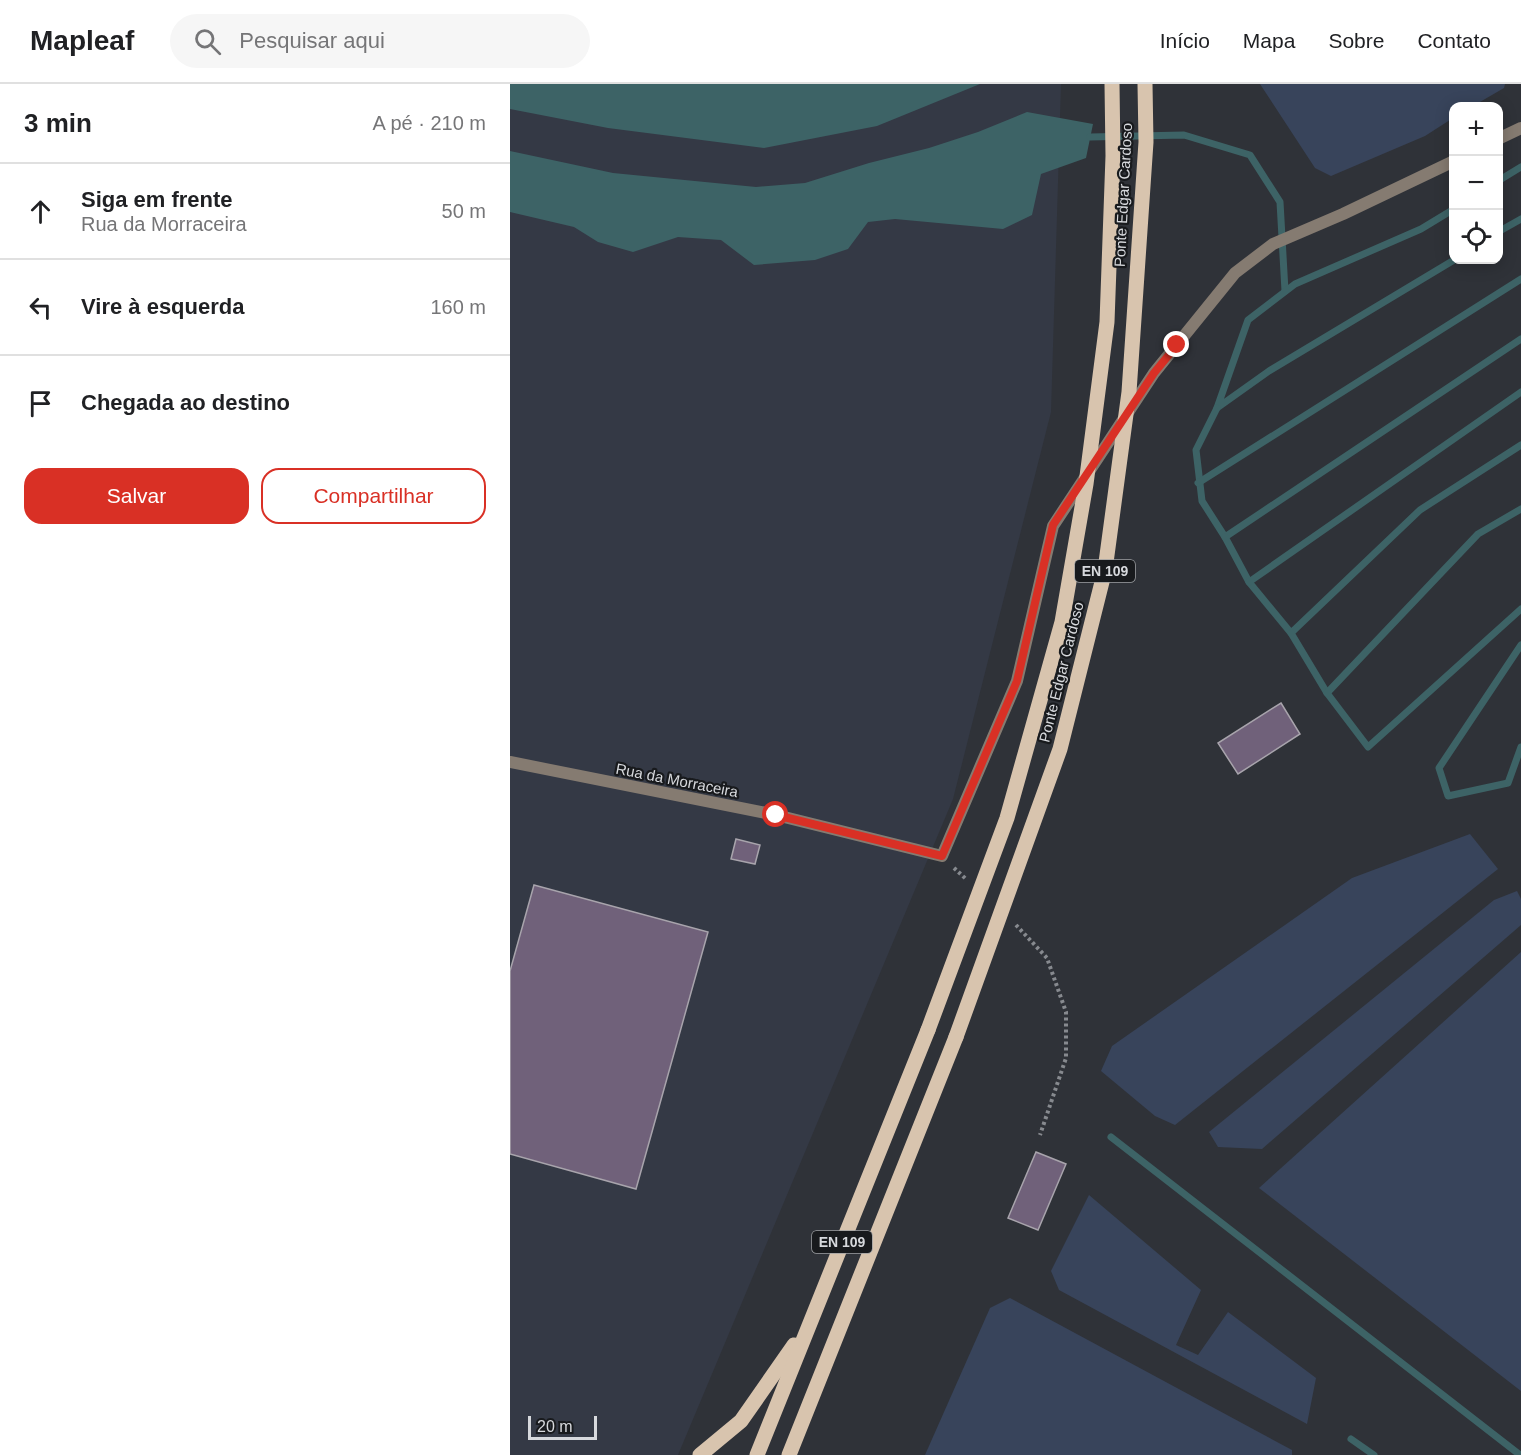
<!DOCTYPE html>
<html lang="pt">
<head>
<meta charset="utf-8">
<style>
  body { margin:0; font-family:Helvetica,sans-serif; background:#f6f6f6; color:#202124 }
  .controls { position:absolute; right:18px; top:18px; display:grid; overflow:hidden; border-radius:12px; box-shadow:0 3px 15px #0003 }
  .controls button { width:54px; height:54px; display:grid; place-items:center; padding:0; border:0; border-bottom:2px solid #e0e0e0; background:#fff; color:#202124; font:30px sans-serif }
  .scale { position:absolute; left:18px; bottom:15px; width:69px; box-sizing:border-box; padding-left:6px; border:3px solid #d7d9dd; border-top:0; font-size:16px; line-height:21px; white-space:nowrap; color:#d7d9dd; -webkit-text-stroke:4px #181a1d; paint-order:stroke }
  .stop { position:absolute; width:18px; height:18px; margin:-14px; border:4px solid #d93025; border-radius:50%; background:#fff }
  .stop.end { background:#d93025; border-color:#fff; box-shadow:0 2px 6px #0008 }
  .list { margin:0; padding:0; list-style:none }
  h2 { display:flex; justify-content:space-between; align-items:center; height:78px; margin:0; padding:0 24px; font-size:26px }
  h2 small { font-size:20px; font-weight:400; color:#757577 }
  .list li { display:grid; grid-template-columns:39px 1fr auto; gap:18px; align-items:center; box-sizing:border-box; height:96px; padding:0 24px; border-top:2px solid #e0e0e0 }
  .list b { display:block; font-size:22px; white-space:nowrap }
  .list p { margin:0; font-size:20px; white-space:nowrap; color:#757577 }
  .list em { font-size:20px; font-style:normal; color:#757577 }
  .actions { display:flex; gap:12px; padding:18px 24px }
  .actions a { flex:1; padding:14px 0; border:2px solid #d93025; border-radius:18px; text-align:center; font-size:21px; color:#d93025 }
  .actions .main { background:#d93025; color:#fff }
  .icon { flex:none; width:33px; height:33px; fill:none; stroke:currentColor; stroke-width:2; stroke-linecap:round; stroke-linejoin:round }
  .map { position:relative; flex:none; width:1011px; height:1371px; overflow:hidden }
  header { display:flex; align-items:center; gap:36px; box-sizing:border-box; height:84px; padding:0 30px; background:#fff; border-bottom:2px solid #e0e0e0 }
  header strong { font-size:28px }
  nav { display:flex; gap:33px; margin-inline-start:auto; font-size:21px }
  .search { width:420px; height:54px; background:#f6f6f6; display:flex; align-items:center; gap:15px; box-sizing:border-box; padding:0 21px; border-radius:33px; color:#757577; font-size:22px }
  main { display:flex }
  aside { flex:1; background:#fff }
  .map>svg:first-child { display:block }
  .built { fill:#343945 }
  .green { fill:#38445b }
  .water { fill:#3d6366 }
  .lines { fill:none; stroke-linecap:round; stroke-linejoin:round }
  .stream { stroke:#3d6366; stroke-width:7 }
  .building { fill:#70617a; stroke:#a8a4ac; stroke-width:1.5 }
  .path { stroke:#878a8f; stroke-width:4; stroke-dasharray:3 3; stroke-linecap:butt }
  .street { stroke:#857b71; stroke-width:12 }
  .primary { stroke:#d8c4ae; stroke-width:15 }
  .primary-bridge { stroke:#d8c4ae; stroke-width:15 }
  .route { stroke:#d93025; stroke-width:8 }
  .labels { text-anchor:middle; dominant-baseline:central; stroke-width:4.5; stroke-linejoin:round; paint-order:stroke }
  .shield { fill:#181a1d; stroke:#9ea0a3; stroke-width:1.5 }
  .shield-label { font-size:14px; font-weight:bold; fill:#d7d9dd }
  .street-label { font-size:15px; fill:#d7d9dd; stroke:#181a1d }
</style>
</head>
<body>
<header>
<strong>Mapleaf</strong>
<div class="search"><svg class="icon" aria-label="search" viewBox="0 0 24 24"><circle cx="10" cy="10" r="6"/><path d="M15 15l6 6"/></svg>Pesquisar aqui</div>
<nav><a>Início</a><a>Mapa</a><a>Sobre</a><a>Contato</a></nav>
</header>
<main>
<aside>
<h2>3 min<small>A pé · 210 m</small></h2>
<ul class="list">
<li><svg class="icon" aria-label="ahead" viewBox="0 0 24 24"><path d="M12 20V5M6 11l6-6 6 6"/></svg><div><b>Siga em frente</b><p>Rua da Morraceira</p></div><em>50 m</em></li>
<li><svg class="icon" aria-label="left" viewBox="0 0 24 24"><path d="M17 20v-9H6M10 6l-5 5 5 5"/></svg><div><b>Vire à esquerda</b></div><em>160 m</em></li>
<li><svg class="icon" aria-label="arrive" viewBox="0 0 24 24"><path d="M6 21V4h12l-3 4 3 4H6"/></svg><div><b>Chegada ao destino</b></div></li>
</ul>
<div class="actions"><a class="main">Salvar</a><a>Compartilhar</a></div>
</aside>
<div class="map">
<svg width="1011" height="1371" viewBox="0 0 1011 1371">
  <rect width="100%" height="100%" fill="#2f3238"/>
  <path class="built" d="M0,0h551l-10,328 -98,387 -275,656h-168z"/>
  <g class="green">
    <path d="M750,0h245l-1,4 -31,18h-19l-1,12 -28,18 -94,40 -16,-8z"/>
    <path d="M960,750l28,35 -323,256 -20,-9 -54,-45 11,-25 240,-168z"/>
    <path d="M1007,807l4,8v26l-259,224 -44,-2 -9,-15 285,-232z"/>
    <path d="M1011,868v439l-262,-203z"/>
    <path d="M579,1111l112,95 -25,55 22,10 30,-43 88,66 -9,46 -248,-134 -8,-19z"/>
    <path d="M500,1214l282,152v5h-367l65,-147z"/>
  </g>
  <g class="water">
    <path d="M0,0h470l-103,42 -113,22 -156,-20 -98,-19z"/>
    <path d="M517,28l66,12 -7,34 -45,16 -9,41 -29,14 -108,-10 -27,3 -20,27 -33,11 -61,5 -33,-25 -43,-3 -45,15 -35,-10 -24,-15 -64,-15v-61l103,22 143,14 49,-4 64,-20 60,-15 49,-16z"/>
  </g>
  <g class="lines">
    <g class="stream">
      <path d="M580,53l94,-2 66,20 30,47 5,89"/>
      <path d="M988,97l23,-14"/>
      <path d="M944,125l-33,20 -126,55 -47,36 -31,88 52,-37 185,-111"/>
      <path d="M988,148l23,-13"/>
      <path d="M707,324l-21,42 6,51 23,36 296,-198"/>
      <path d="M688,399l323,-204"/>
      <path d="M715,453l24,45 42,51 129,-123 101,-65"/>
      <path d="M739,498l272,-190"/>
      <path d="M781,549l36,60 41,54 153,-138"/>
      <path d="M1011,561l-82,123 9,28 60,-13 13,-36"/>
      <path d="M817,609l151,-159 43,-25"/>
      <path d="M601,1053l409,318"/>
      <path d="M841,1355l23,16"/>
    </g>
  </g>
  <g class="building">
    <path d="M771,619l19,31 -62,40 -20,-31z"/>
    <path d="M226,755l24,6 -5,19 -24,-5z"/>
    <path d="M24,801l174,47 -72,257 -126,-35v-183z"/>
    <path d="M526,1068l30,12 -28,66 -30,-12z"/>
  </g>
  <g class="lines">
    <g class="path">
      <path d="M444,784l12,11"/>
      <path d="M506,841l31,33 19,54v46l-26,77"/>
    </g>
    <g class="street">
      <path d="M988,55l23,-11"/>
      <path d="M0,678l266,53 166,41 75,-175 36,-155 101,-153 81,-100 38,-29 70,-30 111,-53"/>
    </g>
    <g class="primary">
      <path d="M190,1371l41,-34 53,-76"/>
      <path d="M247,1371l171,-425"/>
      <path d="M279,1371l167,-418"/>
    </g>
    <g class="primary-bridge">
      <path d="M418,946l79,-212 55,-196 24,-138 21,-162 6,-166 -1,-72"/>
      <path d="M446,953l104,-288 45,-179 24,-178 17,-250 -1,-58"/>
    </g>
  </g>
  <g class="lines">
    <path class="route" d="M266,731l166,41 75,-175 36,-156 101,-152 23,-28"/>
  </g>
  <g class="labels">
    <g class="shield">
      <rect x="565" y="476" width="60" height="22" rx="4.5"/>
      <rect x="302" y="1147" width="60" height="22" rx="4.5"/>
    </g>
    <g class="shield-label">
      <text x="595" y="487">EN 109</text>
      <text x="332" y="1158">EN 109</text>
    </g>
    <g class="street-label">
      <text transform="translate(613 111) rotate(-87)">Ponte Edgar Cardoso</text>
      <text transform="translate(551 588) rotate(-76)">Ponte Edgar Cardoso</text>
      <text transform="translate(167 696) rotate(11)">Rua da Morraceira</text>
    </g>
  </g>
</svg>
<div class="controls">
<button>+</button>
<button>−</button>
<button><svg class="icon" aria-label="locate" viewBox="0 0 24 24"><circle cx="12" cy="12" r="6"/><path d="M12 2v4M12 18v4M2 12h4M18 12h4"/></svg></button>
</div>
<div class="scale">20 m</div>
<div class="stop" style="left:266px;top:731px"></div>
<div class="stop end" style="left:667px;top:261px"></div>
</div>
</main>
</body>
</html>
